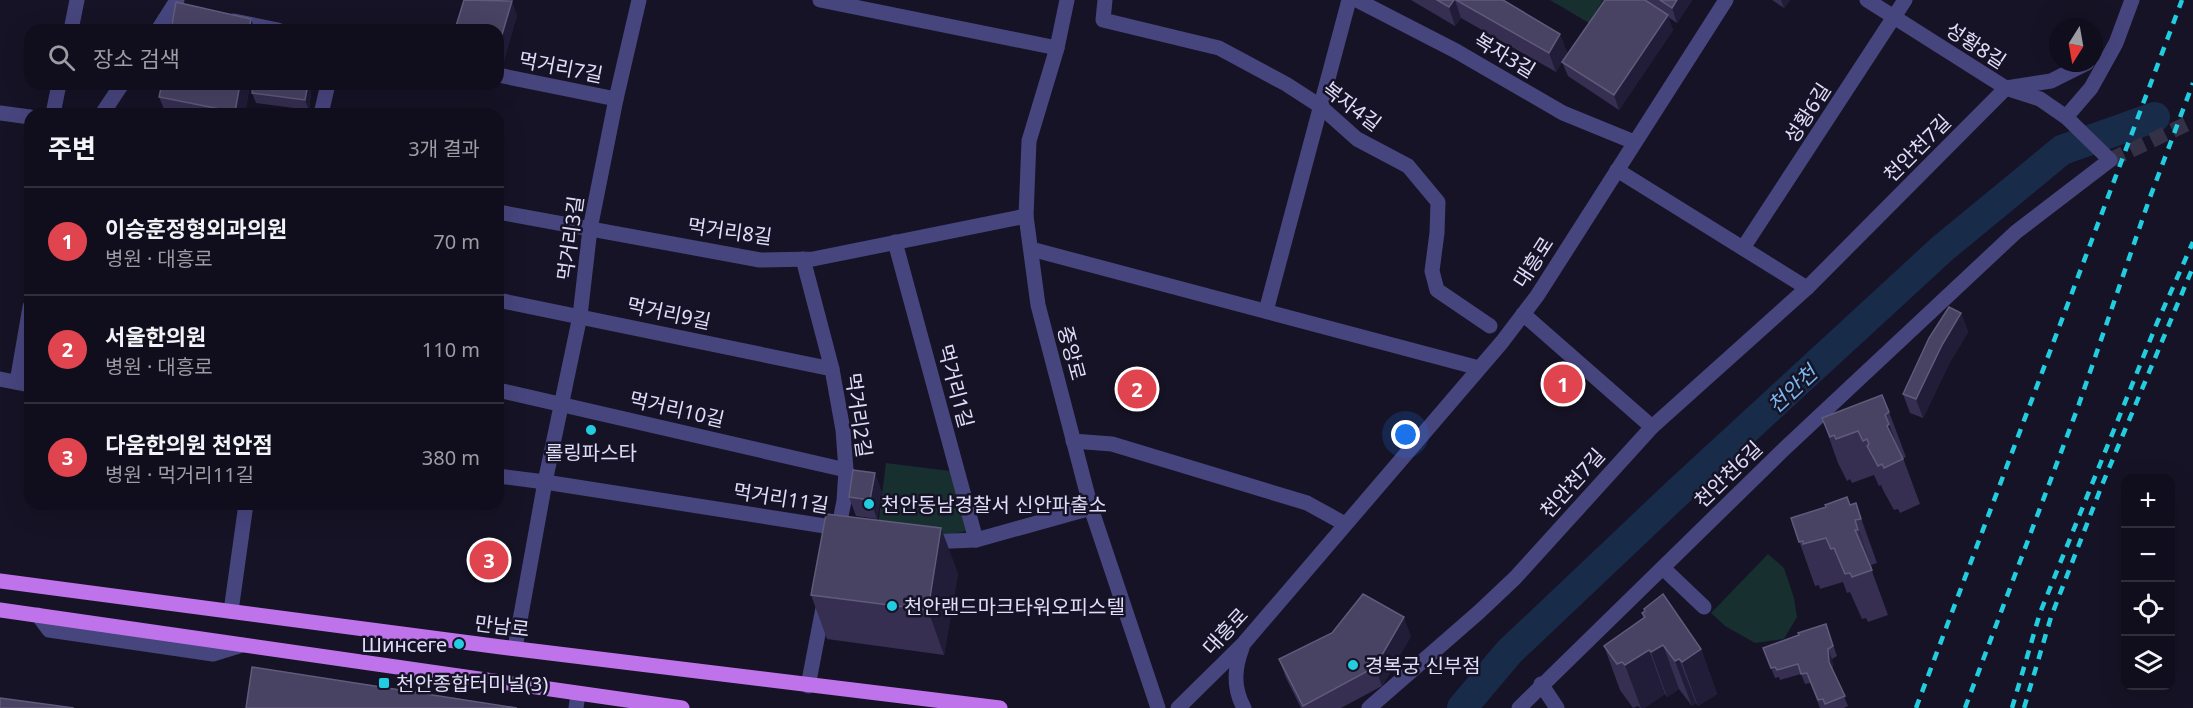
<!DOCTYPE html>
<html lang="ko">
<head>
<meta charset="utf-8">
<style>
  body { margin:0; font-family:"Noto Sans","Noto Sans KR",sans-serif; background:#1e1c29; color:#f1f3f6 }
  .controls { position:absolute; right:18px; bottom:18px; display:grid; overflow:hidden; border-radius:12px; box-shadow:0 6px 24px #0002 }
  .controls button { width:54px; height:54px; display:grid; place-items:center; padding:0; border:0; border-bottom:2px solid #302e3b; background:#100e1c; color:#f1f3f6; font:30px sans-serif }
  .compass { position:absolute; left:2049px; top:18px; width:54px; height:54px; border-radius:50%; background:#100e1c; box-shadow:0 6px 24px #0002; rotate:191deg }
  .you { position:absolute; left:1406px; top:435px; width:21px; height:21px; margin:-15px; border:4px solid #fff; border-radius:50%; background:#1a73e8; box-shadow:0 0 0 9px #1a73e833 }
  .badge { display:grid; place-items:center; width:39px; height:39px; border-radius:50%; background:#7c3aed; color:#fff; font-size:20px; font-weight:700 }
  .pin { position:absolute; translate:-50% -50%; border:3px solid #fff; box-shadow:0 2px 6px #0006 }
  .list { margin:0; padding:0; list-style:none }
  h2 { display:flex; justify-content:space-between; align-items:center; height:78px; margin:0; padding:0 24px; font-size:26px }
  h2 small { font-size:20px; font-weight:400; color:#9c9ca3 }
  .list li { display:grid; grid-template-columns:39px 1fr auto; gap:18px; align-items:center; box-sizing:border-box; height:108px; padding:0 24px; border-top:2px solid #302e3b }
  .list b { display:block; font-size:22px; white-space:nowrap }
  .list p { margin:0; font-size:20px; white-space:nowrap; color:#9c9ca3 }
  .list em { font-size:20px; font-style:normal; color:#9c9ca3 }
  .icon { flex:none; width:33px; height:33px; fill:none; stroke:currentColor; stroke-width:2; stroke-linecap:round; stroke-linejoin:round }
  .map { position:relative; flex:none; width:2193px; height:708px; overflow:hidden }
  .search { position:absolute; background:#100e1c; box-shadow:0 6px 24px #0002; left:24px; top:24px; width:480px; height:66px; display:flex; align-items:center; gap:15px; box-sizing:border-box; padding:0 21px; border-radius:18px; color:#9c9ca3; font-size:22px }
  .panel { position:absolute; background:#100e1c; box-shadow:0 6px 24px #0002; left:24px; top:108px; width:480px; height:402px; border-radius:18px }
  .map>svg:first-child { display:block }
  .green { fill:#172f2e }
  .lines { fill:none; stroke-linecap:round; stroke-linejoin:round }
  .river { stroke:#182c4a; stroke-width:30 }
  .minor-tunnel { stroke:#343146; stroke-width:15; stroke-dasharray:15 8; stroke-linecap:butt }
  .minor { stroke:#47457e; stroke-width:15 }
  .major { stroke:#be73eb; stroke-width:15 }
  .rail { stroke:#23cde0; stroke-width:4.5; stroke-dasharray:9 8; stroke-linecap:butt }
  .wall { fill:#362f51 }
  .shaded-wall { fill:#211c38 }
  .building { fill:#484263; stroke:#605a7b; stroke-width:1.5 }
  .poi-dot { fill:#23cde0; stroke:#161326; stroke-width:2 }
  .labels { text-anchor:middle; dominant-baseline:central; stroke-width:5; stroke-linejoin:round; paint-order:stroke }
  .street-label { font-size:20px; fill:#e0ddfa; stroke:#161326 }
  .poi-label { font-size:20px; fill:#e0ddfa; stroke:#161326; text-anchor:start }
  .water-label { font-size:21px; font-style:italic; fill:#79b7ec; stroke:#161326 }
</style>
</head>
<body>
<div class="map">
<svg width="2193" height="708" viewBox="0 0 2193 708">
  <rect width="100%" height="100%" fill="#161326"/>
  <g class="green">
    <path d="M1550,0h53l-14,23z"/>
    <path d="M886,463l64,8 16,60 -18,4 -70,-9z"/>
    <path d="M1768,554l16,14 10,30 3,19 -13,22 -29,4 -30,-17 -14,-13z"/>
  </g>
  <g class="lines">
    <path class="river" d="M1462,708l47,-56 168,-159 266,-245 119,-98 93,-33"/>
    <path class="minor-tunnel" d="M2110,160l83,-39"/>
    <g class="minor">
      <path d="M820,0l237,48"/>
      <path d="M1067,0l-10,48 -28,93 -3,75 12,89 53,203 67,200"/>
      <path d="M1105,0l-2,20 116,28 67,36 34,22 37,33 51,27 30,36 -1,31 -5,38 5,19 53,36"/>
      <path d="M1357,0l99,51 107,62 71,29"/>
      <path d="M1867,0l139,88 34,11 26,18"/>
      <path d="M234,21l44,9"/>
      <path d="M71,30l6,-30"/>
      <path d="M158,30l19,-30"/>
      <path d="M498,75l118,24"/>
      <path d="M0,113l30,4"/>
      <path d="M53,114l6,-30"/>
      <path d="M102,114l20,-30"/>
      <path d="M321,114l7,-30"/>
      <path d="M1617,170l190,118"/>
      <path d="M498,212l262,48 53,-1 213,-43"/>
      <path d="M895,242l81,298"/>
      <path d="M1743,248l162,-248"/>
      <path d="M1031,249l448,119"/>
      <path d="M803,259l29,110 11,61 3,40 -2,31 -7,35"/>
      <path d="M498,300l334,69"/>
      <path d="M1266,311l83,-311"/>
      <path d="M1523,314l129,113"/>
      <path d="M0,379l30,6"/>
      <path d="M17,382l13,-75"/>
      <path d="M498,390l348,80"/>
      <path d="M1073,441l39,3 195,59 38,21"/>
      <path d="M498,476l47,6 299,47"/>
      <path d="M927,542l49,-2 115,-32"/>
      <path d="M1663,568l41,39"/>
      <path d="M231,611l15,-107"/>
      <path d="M38,615l11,15 164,24 29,-9"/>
      <path d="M515,648l30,-166 35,-166 10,-87 26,-130 23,-99"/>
      <path d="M1242,648c-8,21 -9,40 2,60"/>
      <path d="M1541,684l16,24"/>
      <path d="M808,686l16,-83"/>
      <path d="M576,708l2,-14"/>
      <path d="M1178,708l66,-65 258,-301 35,-46 189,-296"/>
      <path d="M1369,708l110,-96 36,-34 137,-151 155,-139 199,-200 45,-7 36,-18"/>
      <path d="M1519,708l262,-256 235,-220 94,-72 -44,-43 25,-29 25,-45 16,-43"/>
    </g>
    <g class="major">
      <path d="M0,581l501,66 499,61"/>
      <path d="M0,610l682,98"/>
    </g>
    <g class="rail">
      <path d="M1916,708l266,-708"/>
      <path d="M1965,708l113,-301 71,-207 44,-117"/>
      <path d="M2012,708l28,-95 117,-290 36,-81"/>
      <path d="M2024,708l27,-91 51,-132 91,-218"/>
    </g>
  </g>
  <g class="wall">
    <path d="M1411,0h92l57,34 7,19 -11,19 -95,-54 -6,8z"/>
    <path d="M1605,0h87l-15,23 -9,-6 5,13 -54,80 -51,-34 -6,-14z"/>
    <path d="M1772,0h18l-6,8z"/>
    <path d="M517,15l-15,52 -4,-1v-36h-40l-2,-4z"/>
    <path d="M250,84l-5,30h-79l-7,-17z"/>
    <path d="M253,84h55l3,9 -2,17 -53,-7 -4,-10z"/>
    <path d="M1961,313l7,19 -19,32 -26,54 -13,-5 -7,-19z"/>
    <path d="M1889,412l17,45 -3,1 17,46 -20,9 -2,-4 -4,1 -11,-20 -2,-5 -2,1 -5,-11 -22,8 -2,-4 -3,2 -9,-18 -16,-45z"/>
    <path d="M882,492l-5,27 -21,-3 -7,-19z"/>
    <path d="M1856,503l21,60 -6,2 2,9 15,41 -20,7 -2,-4 -4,1 -12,-27 -3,1 -4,-11 -23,7 -1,-4 -4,1 -24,-68z"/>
    <path d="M958,573l-14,82 -117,-16 -16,-44z"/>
    <path d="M1642,613l59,36 16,45 -19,12 -2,-3 -4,3 -13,-17 -12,8 -2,-3 -21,14h-4l-2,-2 -5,2 -13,-18 -16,-44 39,-28z"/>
    <path d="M1826,624l11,32 -5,3 1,11 15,36 -4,2h-24l-10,-25 -5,1 -4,-10 -21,6 -1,-3 -4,1 -12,-30z"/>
    <path d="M1332,633l79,3 -29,50 -41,22h-40l-15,-30 -7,-19z"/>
  </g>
  <g class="shaded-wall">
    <path d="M1454,0h1l6,18 -6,8 -6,-19z"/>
    <path d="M1677,0h15l-15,23 -5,-15z"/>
    <path d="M1781,0h9l-6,8z"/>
    <path d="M512,1l5,14 -15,52 -4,-10v-9z"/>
    <path d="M1668,15l5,15 -54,80 -5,-15z"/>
    <path d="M251,19l4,11h-6z"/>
    <path d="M1560,34l7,19 -11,19 -7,-19z"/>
    <path d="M240,84h10l-5,30h-9l-1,-2z"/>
    <path d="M308,84l3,9 -2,17 -4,-10z"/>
    <path d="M1961,313l7,19 -19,32 -26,54 -7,-19 26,-54z"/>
    <path d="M1889,424l13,36 -15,-34z"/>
    <path d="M875,473l7,19 -5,27 -7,-19z"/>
    <path d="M1856,503l16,45 5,15 -16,-44z"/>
    <path d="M1855,520l16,45 3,9 -16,-44z"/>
    <path d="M941,528l17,45 -14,82 -16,-45z"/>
    <path d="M1404,617l7,19 -29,50 -7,-19z"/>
    <path d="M1663,645l16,44 -12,8 -16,-45z"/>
    <path d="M1701,649l16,45 -19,12 -16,-44z"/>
    <path d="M1828,649l4,10 1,13 -4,-10z"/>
    <path d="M1649,650l16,44 -21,14h-3l-16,-43z"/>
    <path d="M1679,659l17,44 -4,3 -17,-45z"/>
  </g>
  <g class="building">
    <path d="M464,0l48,1 -14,47v-18h-32l-10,-4z"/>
    <path d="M1437,0h17l-5,7z"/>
    <path d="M1456,0h47l57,34 -11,19z"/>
    <path d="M1605,0h40l23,15 -54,80 -52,-33z"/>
    <path d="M1660,0h17l-5,8z"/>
    <path d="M176,2l75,17 -2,11h-78z"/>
    <path d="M162,84h78l-5,28 -76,-15z"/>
    <path d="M253,84h55l-3,16 -53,-7z"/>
    <path d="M1949,307l12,6 -19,32 -26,54 -13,-5 26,-56z"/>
    <path d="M1882,395l7,17 -4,3 4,9 -2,2 16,33 -19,9 -2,-4 -4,2 -11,-20 2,-2 -2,-5 -4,2 -5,-10 -22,8 -2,-4 -4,2 -8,-19z"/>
    <path d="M853,470l22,3 -5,27 -21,-3z"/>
    <path d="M1847,497l3,8 6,-2 5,16 -6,1 3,10h-3l17,40 -20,7 -2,-4 -5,1 -11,-26 -3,1 -5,-11 -23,6v-3l-4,1 -8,-24 35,-11 -1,-2z"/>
    <path d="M826,514l115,14 -13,82 -117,-15z"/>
    <path d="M1363,594l41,23 -29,50 -72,39 -24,-47 53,-26z"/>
    <path d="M1663,594l38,55 -19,13 -3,-3 -4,2 -12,-16 -12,7 -2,-2 -24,15 -3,-3 -5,2 -13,-18 41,-29 -3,-4 3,-2 -1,-2z"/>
    <path d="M1826,624l7,22 -5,3 1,13 16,34 -20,8 -2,-5 -5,1 -11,-27 -6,1 -3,-10 -21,6 -2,-3 -4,1 -8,-20 36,-13 -1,-2z"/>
    <path d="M252,667l265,41h-271z"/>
    <path d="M0,698l74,10h-74z"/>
  </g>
  <g class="poi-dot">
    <circle cx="591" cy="430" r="6"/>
    <circle cx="869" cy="504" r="6"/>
    <circle cx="892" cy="606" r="6"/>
    <circle cx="459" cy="644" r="6"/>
    <circle cx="1353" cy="665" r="6"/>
    <rect x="378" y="677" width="12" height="12" rx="3"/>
  </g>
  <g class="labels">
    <g class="street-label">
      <text transform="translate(1976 45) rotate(33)">성황8길</text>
      <text transform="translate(1505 55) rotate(31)">복자3길</text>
      <text transform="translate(561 67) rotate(11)">먹거리7길</text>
      <text transform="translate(1352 106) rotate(37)">복자4길</text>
      <text transform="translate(1807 113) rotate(-57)">성황6길</text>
      <text transform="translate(1917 148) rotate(-45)">천안천7길</text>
      <text transform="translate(730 231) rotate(8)">먹거리8길</text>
      <text transform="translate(570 238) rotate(-82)">먹거리3길</text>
      <text transform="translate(1533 262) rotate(-57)">대흥로</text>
      <text transform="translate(669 313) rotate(12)">먹거리9길</text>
      <text transform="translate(1072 353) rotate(75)">중앙로</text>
      <text transform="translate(956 386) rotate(75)">먹거리1길</text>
      <text transform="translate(677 409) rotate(13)">먹거리10길</text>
      <text transform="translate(859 415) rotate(82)">먹거리2길</text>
      <text transform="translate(1728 474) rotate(-44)">천안천6길</text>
      <text transform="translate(1572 483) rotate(-48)">천안천7길</text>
      <text transform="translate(781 498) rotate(9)">먹거리11길</text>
      <text transform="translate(502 626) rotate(7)">만남로</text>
      <text transform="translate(1225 631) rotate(-47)">대흥로</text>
    </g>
    <g class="poi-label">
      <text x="591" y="452" text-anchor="middle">롤링파스타</text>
      <text x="881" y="504">천안동남경찰서 신안파출소</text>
      <text x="904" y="606">천안랜드마크타워오피스텔</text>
      <text x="447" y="644" text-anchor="end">Шинсеге</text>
      <text x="1365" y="665">경복궁 신부점</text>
      <text x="396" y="683">천안종합터미널(3)</text>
    </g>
    <g class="water-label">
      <text transform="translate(1792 389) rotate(-43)">천안천</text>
    </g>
  </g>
</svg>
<div class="controls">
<button>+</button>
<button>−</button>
<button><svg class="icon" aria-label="locate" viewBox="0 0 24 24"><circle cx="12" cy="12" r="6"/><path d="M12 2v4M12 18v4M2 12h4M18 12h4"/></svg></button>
<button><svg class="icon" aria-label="layers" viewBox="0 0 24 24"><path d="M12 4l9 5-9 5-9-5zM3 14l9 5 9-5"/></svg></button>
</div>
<svg class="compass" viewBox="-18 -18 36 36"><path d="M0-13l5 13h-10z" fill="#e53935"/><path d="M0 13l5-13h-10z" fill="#9c9ca3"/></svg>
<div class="you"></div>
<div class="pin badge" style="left:1563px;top:384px;background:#e0444e">1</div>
<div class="pin badge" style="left:1137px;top:389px;background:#e0444e">2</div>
<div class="pin badge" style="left:489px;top:560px;background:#e0444e">3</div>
<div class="search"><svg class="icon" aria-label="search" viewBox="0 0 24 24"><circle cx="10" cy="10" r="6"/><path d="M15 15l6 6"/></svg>장소 검색</div>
<section class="panel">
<h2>주변<small>3개 결과</small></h2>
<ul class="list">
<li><span class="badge" style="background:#e0444e">1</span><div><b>이승훈정형외과의원</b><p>병원 · 대흥로</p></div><em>70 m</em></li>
<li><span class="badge" style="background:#e0444e">2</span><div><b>서울한의원</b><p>병원 · 대흥로</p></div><em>110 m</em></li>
<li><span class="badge" style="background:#e0444e">3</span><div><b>다움한의원 천안점</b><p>병원 · 먹거리11길</p></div><em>380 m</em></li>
</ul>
</section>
</div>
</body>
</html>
